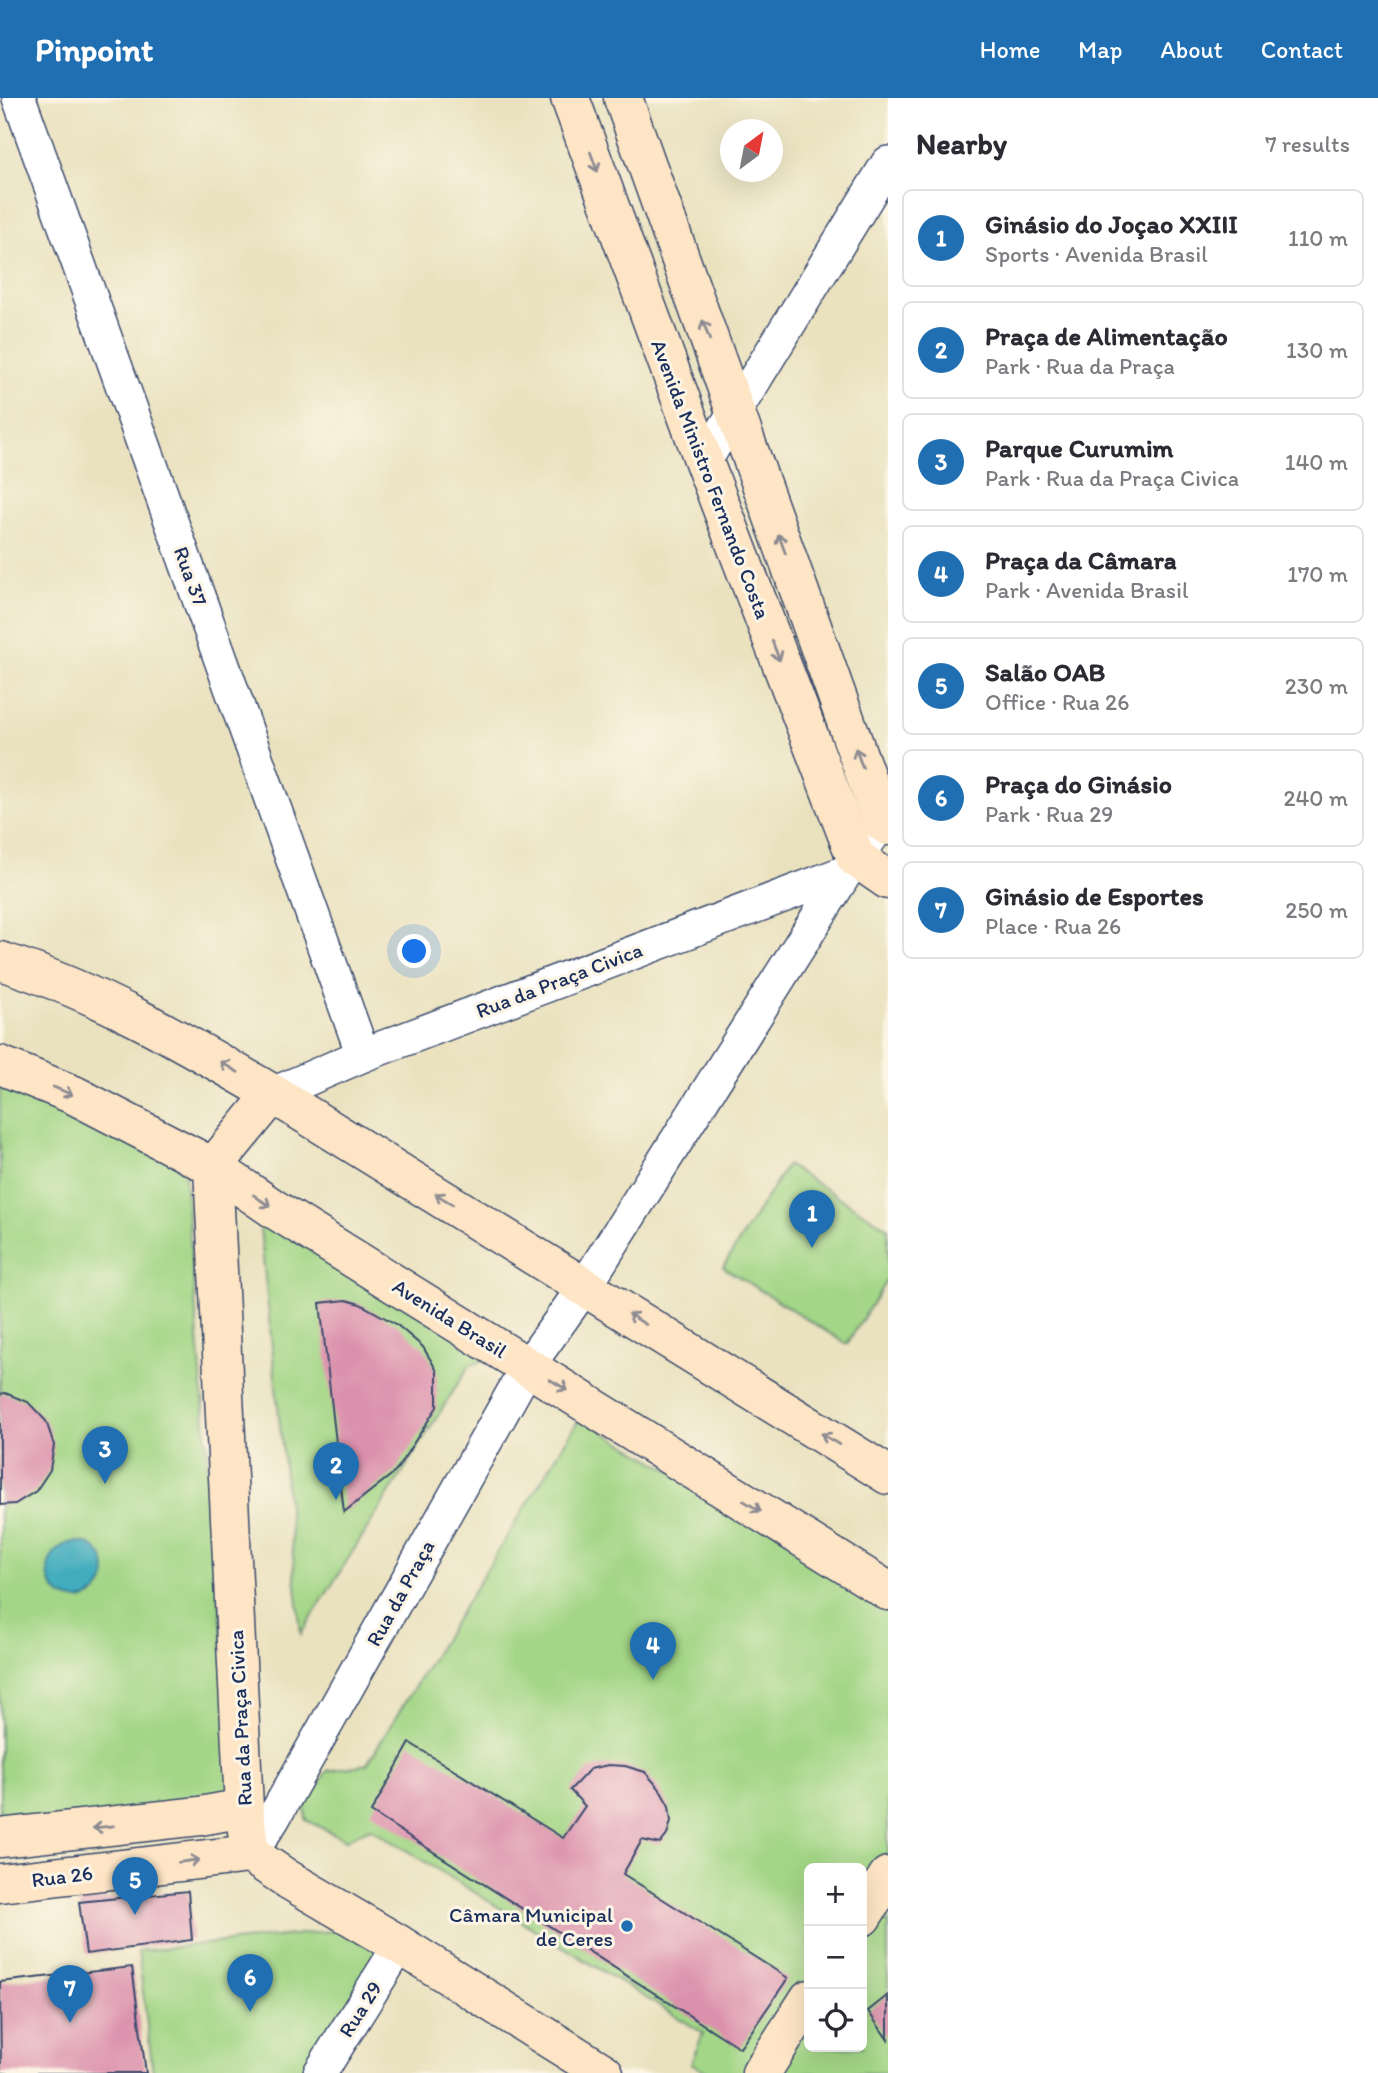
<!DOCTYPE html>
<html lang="en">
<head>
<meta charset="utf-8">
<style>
  body { margin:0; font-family:Itim,sans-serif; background:#f7f7f7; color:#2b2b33 }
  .controls { position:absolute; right:21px; bottom:21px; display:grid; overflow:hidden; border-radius:10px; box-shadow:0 7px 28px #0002 }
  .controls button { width:63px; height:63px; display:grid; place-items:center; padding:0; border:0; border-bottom:2px solid #e1e1e2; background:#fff; color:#2b2b33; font:35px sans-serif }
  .compass { position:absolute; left:720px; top:21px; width:63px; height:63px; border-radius:50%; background:#fff; box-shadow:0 7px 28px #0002; rotate:32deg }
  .you { position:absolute; left:415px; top:854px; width:24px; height:24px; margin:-18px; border:5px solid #fff; border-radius:50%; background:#1a73e8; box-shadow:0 0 0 10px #1a73e833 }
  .badge { display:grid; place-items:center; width:46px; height:46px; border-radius:50%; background:#1f6fb2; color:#fff; font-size:23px; font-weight:700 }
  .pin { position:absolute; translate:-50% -58px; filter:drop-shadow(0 2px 4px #0008) }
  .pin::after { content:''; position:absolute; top:37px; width:24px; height:21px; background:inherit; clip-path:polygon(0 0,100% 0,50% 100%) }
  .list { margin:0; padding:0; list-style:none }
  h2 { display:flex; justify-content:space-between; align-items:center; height:91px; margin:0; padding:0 28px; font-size:30px }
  h2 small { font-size:23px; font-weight:400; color:#7c7c81 }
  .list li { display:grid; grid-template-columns:46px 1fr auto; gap:21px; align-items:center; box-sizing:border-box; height:98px; margin:0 14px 14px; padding:0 14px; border:2px solid #e1e1e2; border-radius:10px }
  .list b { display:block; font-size:26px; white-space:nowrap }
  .list p { margin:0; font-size:23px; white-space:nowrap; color:#7c7c81 }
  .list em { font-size:23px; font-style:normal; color:#7c7c81 }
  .icon { flex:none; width:38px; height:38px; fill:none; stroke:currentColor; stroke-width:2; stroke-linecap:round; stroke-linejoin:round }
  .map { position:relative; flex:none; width:888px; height:1975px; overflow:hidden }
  header { display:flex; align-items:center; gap:42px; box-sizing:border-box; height:98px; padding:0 35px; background:#1f6fb2; color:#fff }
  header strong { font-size:33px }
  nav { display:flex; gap:38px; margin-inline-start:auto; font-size:24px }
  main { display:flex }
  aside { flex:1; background:#fff }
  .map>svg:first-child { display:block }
  .green { fill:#a3d686; stroke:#5f8272; stroke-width:2 }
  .water { fill:#3facbd; stroke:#2d6e8e; stroke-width:2 }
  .building { fill:#db90ac }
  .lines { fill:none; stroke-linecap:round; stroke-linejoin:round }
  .street-casing { stroke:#3a4a6d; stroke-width:36 }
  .secondary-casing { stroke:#3a4a6d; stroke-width:41 }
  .street { stroke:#fff; stroke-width:33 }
  .secondary { stroke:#fde5c5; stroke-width:38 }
  .oneway { stroke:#8c8a92 }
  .poi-dot { fill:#1f6fb2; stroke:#fcf5e5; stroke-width:2.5 }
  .labels { text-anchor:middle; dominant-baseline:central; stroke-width:6; stroke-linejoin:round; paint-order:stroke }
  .street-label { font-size:21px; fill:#1b2f5e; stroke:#fcf5e5 }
  .poi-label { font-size:21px; fill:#1b2f5e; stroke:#fcf5e5; text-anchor:end }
</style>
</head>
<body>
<header>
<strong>Pinpoint</strong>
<nav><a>Home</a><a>Map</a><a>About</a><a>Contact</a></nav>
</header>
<main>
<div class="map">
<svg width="888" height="1975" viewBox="0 0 888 1975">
  <rect width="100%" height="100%" fill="#fcf5e5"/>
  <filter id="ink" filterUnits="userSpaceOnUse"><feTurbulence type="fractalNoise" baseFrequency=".0143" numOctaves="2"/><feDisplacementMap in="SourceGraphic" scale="14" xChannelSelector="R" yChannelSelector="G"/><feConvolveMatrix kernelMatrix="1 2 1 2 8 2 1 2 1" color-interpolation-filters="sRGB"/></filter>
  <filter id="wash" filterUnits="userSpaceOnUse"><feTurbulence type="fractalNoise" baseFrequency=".00686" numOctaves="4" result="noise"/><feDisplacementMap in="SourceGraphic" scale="28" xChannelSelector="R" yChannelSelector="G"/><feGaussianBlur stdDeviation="1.57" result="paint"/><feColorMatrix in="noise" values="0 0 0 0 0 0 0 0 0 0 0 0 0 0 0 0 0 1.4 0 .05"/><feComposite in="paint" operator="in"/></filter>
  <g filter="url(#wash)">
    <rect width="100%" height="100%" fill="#eae2bf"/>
    <g class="green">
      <path d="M0,977l184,90 52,638 -236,23z"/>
      <path d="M787,1067l101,63v50l-41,66 -124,-77z"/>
      <path d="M258,1110l236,148 -25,10 -168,268z"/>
      <path d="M580,1320l308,179v259l-26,43v-31h-53v115l-56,90h-44l-18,-10 12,-30 -333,-205 -24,12 -40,-20 -1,-14 22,-35 40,-7z"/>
      <path d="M888,1786v189h-123l44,-69v43h53v-123z"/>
      <path d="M348,1821l46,28 -78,126h-163l-15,-122 194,-20z"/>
    </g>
    <circle class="water" cx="77" cy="1473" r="29"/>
    <g id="blocks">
      <g class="building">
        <path d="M346,1202l14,4 36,20 27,23 14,24v36l-42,65 -51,40 -24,-209z"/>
        <path d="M5,1295l23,9 18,19 8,24 -4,25 -14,21 -21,13 -15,1v-111z"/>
        <path d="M410,1645l153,95 22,-32 -15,-16 20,-21 18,-4 17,1 20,6 14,16 10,18 2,15 -4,14 -7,9 -18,-4 -19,34 165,104 -48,70 -369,-236z"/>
        <path d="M188,1793l4,49 -106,14 -7,-52z"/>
        <path d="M132,1869l14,106h-145l-1,-91z"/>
        <path d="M888,1897v45l-20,-29z"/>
      </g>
    </g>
  </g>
  <g filter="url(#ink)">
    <use href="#blocks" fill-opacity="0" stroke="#3a4a6d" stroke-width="2"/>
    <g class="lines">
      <g class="street-casing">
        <g id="street">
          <path d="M19,0l344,957"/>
          <path d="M704,364l184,-299"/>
          <path d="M273,996l90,-39 483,-183"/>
          <path d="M250,1756l23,-35 255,-453 57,-80 261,-414 36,-50"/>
          <path d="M320,1975l80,-128"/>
        </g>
      </g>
      <g class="secondary-casing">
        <g id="secondary">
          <path d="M570,0l134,364 152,396 32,22"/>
          <path d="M623,0l259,724 6,4"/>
          <path d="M0,863c97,30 186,82 273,133l615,381"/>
          <path d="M0,967l74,30 139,72 61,42 614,382"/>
          <path d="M273,996l-60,73 31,641 6,46 39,26 111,65 204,128"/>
          <path d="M0,1740l200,-22 44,-8"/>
          <path d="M0,1785l250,-29"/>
          <path d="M862,1819l26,-41"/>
          <path d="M761,1975l48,-74"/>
        </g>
      </g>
      <use href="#street" class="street"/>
      <use href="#secondary" class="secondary"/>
    </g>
    <defs><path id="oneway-shaft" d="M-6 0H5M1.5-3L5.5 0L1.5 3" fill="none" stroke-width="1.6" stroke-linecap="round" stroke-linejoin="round" transform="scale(1.75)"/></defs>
    <g class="oneway">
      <use href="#oneway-shaft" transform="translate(594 64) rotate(70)"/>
      <use href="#oneway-shaft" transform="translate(706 232) rotate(-110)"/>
      <use href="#oneway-shaft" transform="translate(782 446) rotate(-110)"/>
      <use href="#oneway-shaft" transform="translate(776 553) rotate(69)"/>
      <use href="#oneway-shaft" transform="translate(859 660) rotate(-110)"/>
      <use href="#oneway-shaft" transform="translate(229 969) rotate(-150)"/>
      <use href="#oneway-shaft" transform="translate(63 993) rotate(22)"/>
      <use href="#oneway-shaft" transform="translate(444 1101) rotate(-148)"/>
      <use href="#oneway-shaft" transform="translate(262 1103) rotate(35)"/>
      <use href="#oneway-shaft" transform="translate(637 1221) rotate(-148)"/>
      <use href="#oneway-shaft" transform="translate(559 1287) rotate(31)"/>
      <use href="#oneway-shaft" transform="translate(830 1341) rotate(-148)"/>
      <use href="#oneway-shaft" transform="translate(752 1408) rotate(32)"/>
      <use href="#oneway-shaft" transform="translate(103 1729) rotate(174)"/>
      <use href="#oneway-shaft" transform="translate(189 1763) rotate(-7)"/>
    </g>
  </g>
  <circle class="poi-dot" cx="627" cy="1828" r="7"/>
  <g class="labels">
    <g class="street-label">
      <text transform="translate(711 381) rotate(69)">Avenida Ministro Fernando Costa</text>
      <text transform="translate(191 478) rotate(70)">Rua 37</text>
      <text transform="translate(559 882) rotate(-21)">Rua da Praça Civica</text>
      <text transform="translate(450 1220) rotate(32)">Avenida Brasil</text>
      <text transform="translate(400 1495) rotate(-61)">Rua da Praça</text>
      <text transform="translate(240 1620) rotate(-93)">Rua da Praça Civica</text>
      <text transform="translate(62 1778) rotate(-7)">Rua 26</text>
      <text transform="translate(360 1911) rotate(-58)">Rua 29</text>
    </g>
    <g class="poi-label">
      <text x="613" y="1816">Câmara Municipal<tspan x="613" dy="24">de Ceres</tspan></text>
    </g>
  </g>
</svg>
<div class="controls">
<button>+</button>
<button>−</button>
<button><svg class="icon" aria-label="locate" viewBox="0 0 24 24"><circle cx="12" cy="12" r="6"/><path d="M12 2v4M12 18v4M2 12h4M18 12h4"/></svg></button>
</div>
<svg class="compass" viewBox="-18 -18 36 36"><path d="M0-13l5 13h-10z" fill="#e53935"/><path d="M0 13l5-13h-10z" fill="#7c7c81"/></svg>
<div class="you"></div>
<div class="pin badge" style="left:812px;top:1150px">1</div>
<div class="pin badge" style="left:336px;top:1402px">2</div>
<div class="pin badge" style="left:105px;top:1386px">3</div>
<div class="pin badge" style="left:653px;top:1582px">4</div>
<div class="pin badge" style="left:135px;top:1817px">5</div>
<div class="pin badge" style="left:250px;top:1914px">6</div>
<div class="pin badge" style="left:70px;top:1925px">7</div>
</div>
<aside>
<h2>Nearby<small>7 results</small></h2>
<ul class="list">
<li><span class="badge">1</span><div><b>Ginásio do Joçao XXIII</b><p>Sports · Avenida Brasil</p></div><em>110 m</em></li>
<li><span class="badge">2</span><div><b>Praça de Alimentação</b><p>Park · Rua da Praça</p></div><em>130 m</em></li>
<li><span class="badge">3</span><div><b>Parque Curumim</b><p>Park · Rua da Praça Civica</p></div><em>140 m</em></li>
<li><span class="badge">4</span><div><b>Praça da Câmara</b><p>Park · Avenida Brasil</p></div><em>170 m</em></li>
<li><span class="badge">5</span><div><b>Salão OAB</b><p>Office · Rua 26</p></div><em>230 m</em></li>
<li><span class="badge">6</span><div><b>Praça do Ginásio</b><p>Park · Rua 29</p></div><em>240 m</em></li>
<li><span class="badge">7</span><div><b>Ginásio de Esportes</b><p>Place · Rua 26</p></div><em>250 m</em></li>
</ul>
</aside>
</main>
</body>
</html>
